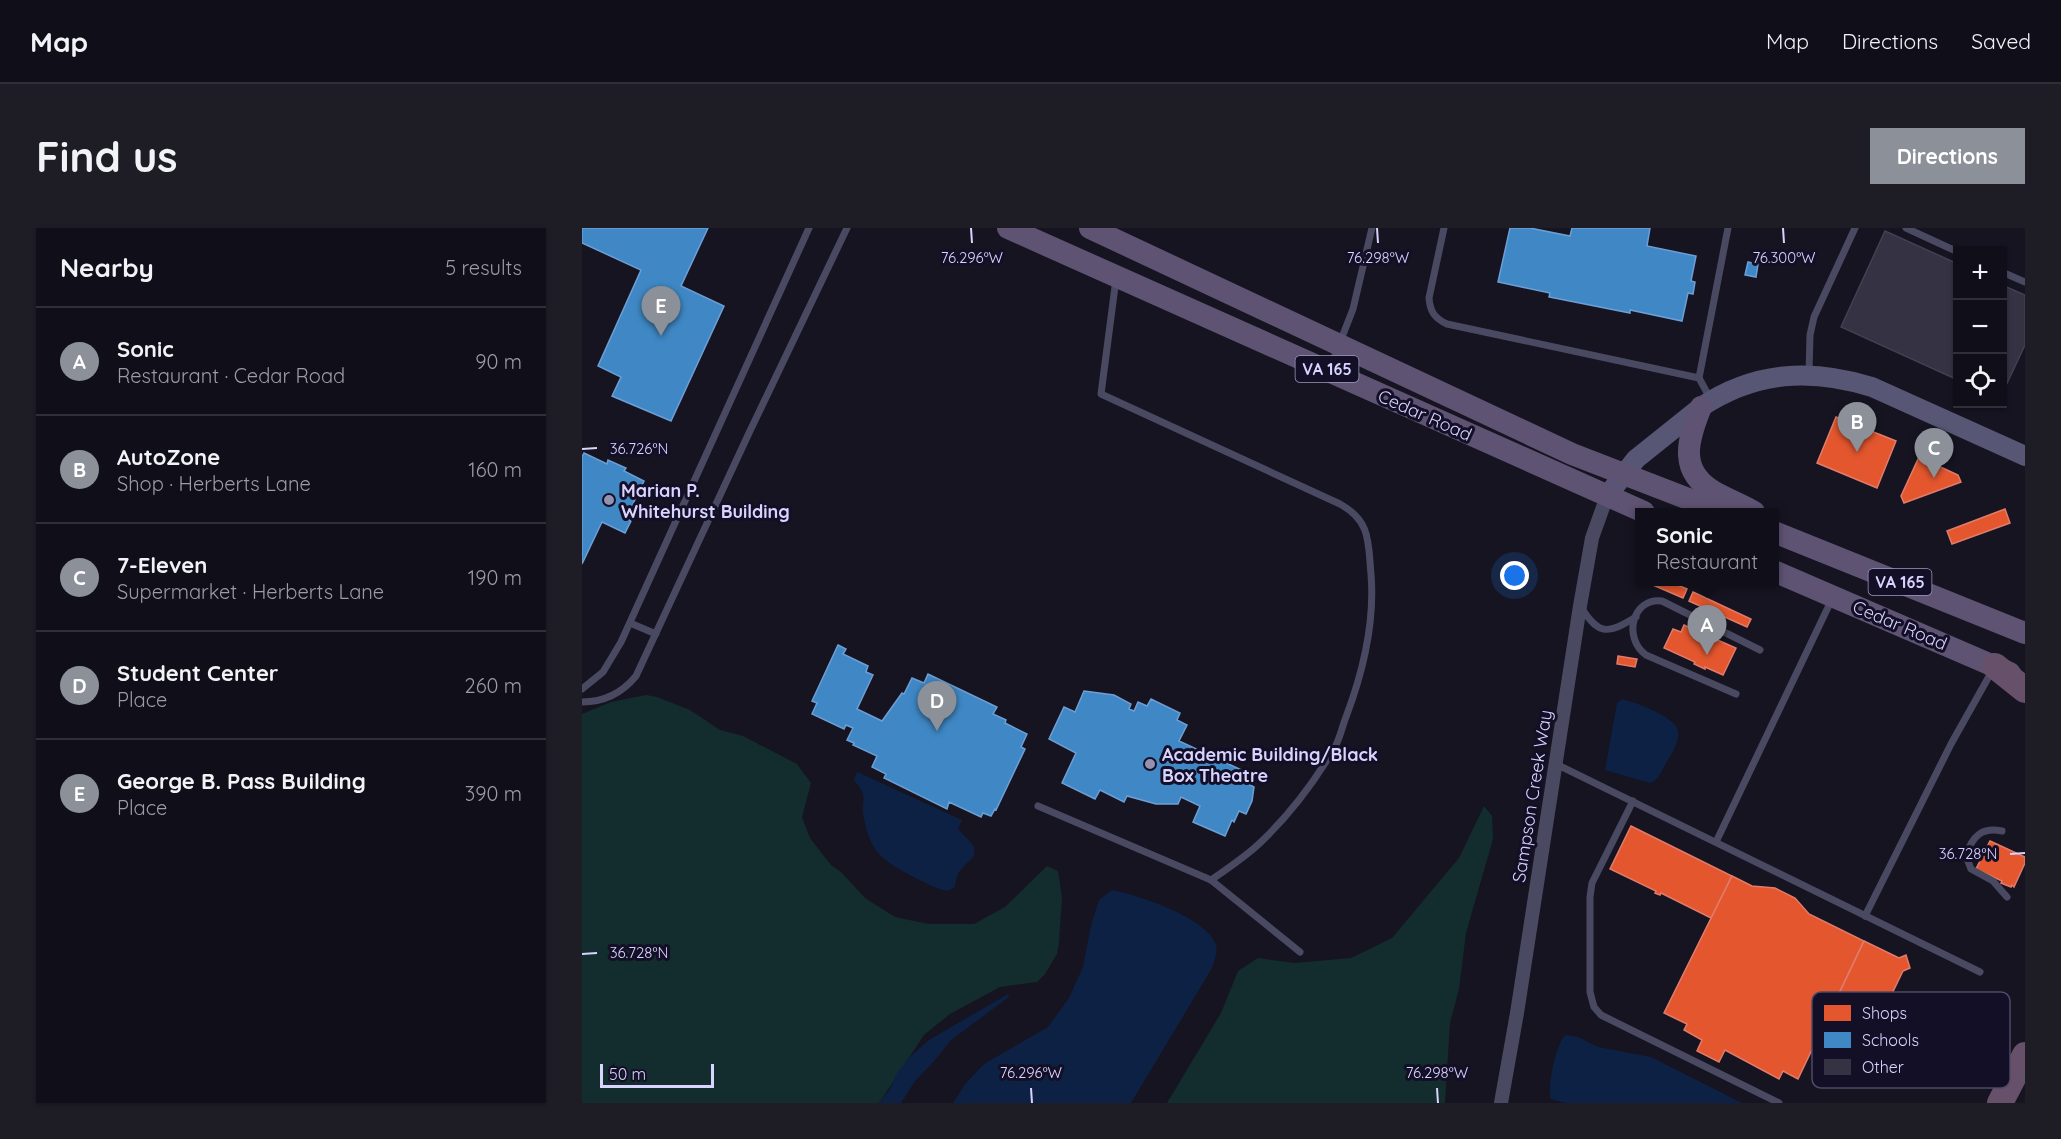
<!DOCTYPE html>
<html lang="en">
<head>
<meta charset="utf-8">
<style>
  body { margin:0; font-family:Quicksand,sans-serif; background:#1e1d26; color:#f1f3f6 }
  .controls { position:absolute; right:18px; top:18px; display:grid; overflow:hidden; border-radius:0px; box-shadow:0 2px 4px #0004 }
  .controls button { width:54px; height:54px; display:grid; place-items:center; padding:0; border:0; border-bottom:2px solid #302f38; background:#100f19; color:#f1f3f6; font:30px sans-serif }
  .scale { position:absolute; left:18px; bottom:15px; width:114px; box-sizing:border-box; padding-left:6px; border:3px solid #d9d4ff; border-top:0; font-size:16px; line-height:21px; white-space:nowrap; color:#d9d4ff; -webkit-text-stroke:4px #130f26; paint-order:stroke }
  .you { position:absolute; left:933px; top:348px; width:21px; height:21px; margin:-15px; border:4px solid #fff; border-radius:50%; background:#1a73e8; box-shadow:0 0 0 9px #1a73e833 }
  .badge { display:grid; place-items:center; width:39px; height:39px; border-radius:50%; background:#8c9099; color:#fff; font-size:20px; font-weight:700 }
  .pin { position:absolute; translate:-50% -50px; filter:drop-shadow(0 2px 3px #0008) }
  .pin::after { content:''; position:absolute; top:32px; width:21px; height:18px; background:inherit; clip-path:polygon(0 0,100% 0,50% 100%) }
  .popup { position:absolute; left:1053px; top:280px; width:144px; height:78px; box-sizing:border-box; display:grid; place-content:center; border-radius:0px; background:#100f19; filter:drop-shadow(0 2px 4px #0005); font-size:20px; white-space:nowrap; color:#9c9ca2 }
  .popup b { font-size:22px; color:#f1f3f6 }
  .popup::after { content:''; position:absolute; left:50%; top:100%; margin-left:-12px; border:12px solid transparent; border-top-color:#100f19 }
  .list { margin:0; padding:0; list-style:none }
  h2 { display:flex; justify-content:space-between; align-items:center; height:78px; margin:0; padding:0 24px; font-size:26px }
  h2 small { font-size:20px; font-weight:400; color:#9c9ca2 }
  .list li { display:grid; grid-template-columns:39px 1fr auto; gap:18px; align-items:center; box-sizing:border-box; height:108px; padding:0 24px; border-top:2px solid #302f38 }
  .list b { display:block; font-size:22px; white-space:nowrap }
  .list p { margin:0; font-size:20px; white-space:nowrap; color:#9c9ca2 }
  .list em { font-size:20px; font-style:normal; color:#9c9ca2 }
  .icon { flex:none; width:33px; height:33px; fill:none; stroke:currentColor; stroke-width:2; stroke-linecap:round; stroke-linejoin:round }
  .map { position:relative; flex:none; width:1443px; height:875px; overflow:hidden; border-radius:0px }
  header { display:flex; align-items:center; gap:36px; box-sizing:border-box; height:84px; padding:0 30px; background:#100f19; border-bottom:2px solid #302f38 }
  header strong { font-size:28px }
  nav { display:flex; gap:33px; margin-inline-start:auto; font-size:21px }
  .intro { display:flex; align-items:center; justify-content:space-between; box-sizing:border-box; height:144px; padding:0 36px }
  h1 { margin:0; font-size:42px }
  .button { padding:15px 27px; border-radius:0px; background:#8c9099; color:#fff; font-size:21px; font-weight:700 }
  main { display:flex; gap:36px; padding:0 36px }
  aside { flex:1; background:#100f19; border-radius:0px; box-shadow:0 2px 4px #0004 }
  .map>svg:first-child { display:block }
  .green { fill:#132c2d }
  .water { fill:#0d2144 }
  .shops { fill:#e4572e; stroke:#e17c6d; stroke-width:1.5 }
  .schools { fill:#3f88c5; stroke:#6d9fd6; stroke-width:1.5 }
  .building { fill:#343243; stroke:#433f54; stroke-width:1.5 }
  .lines { fill:none; stroke-linecap:round; stroke-linejoin:round }
  .lane { stroke:#4a4962; stroke-width:7 }
  .street { stroke:#4a4962; stroke-width:14 }
  .secondary { stroke:#575674; stroke-width:20 }
  .primary { stroke:#5e5373; stroke-width:22 }
  .highway { stroke:#67516a; stroke-width:26 }
  .ticks { fill:none; stroke:#d9d4ff; stroke-width:2 }
  .poi-dot { fill:#9591b1; stroke:#130f26; stroke-width:2 }
  .labels { text-anchor:middle; dominant-baseline:central; stroke-width:6; stroke-linejoin:round; paint-order:stroke }
  .shield { fill:#130f26; stroke:#9e99be; stroke-width:1.5 }
  .shield-label { font-size:16px; font-weight:bold; fill:#d9d4ff }
  .street-label { font-size:18px; fill:#d9d4ff; stroke:#130f26 }
  .poi-label { font-size:18px; font-weight:bold; fill:#d9d4ff; stroke:#130f26; text-anchor:start }
  .key { fill:#130f26; stroke:#4e4a67; stroke-width:1.5 }
  .key-label { font-size:16px; fill:#d9d4ff }
  .ticks-label { font-size:15px; text-anchor:middle; fill:#d9d4ff; stroke:#130f26; stroke-width:6; stroke-linejoin:round; paint-order:stroke }
</style>
</head>
<body>
<header>
<strong>Map</strong>
<nav><a>Map</a><a>Directions</a><a>Saved</a></nav>
</header>
<div class="intro"><h1>Find us</h1><a class="button">Directions</a></div>
<main>
<aside>
<h2>Nearby<small>5 results</small></h2>
<ul class="list">
<li><span class="badge">A</span><div><b>Sonic</b><p>Restaurant · Cedar Road</p></div><em>90 m</em></li>
<li><span class="badge">B</span><div><b>AutoZone</b><p>Shop · Herberts Lane</p></div><em>160 m</em></li>
<li><span class="badge">C</span><div><b>7-Eleven</b><p>Supermarket · Herberts Lane</p></div><em>190 m</em></li>
<li><span class="badge">D</span><div><b>Student Center</b><p>Place</p></div><em>260 m</em></li>
<li><span class="badge">E</span><div><b>George B. Pass Building</b><p>Place</p></div><em>390 m</em></li>
</ul>
</aside>
<div class="map">
<svg width="1443" height="875" viewBox="0 0 1443 875">
  <rect width="100%" height="100%" fill="#161421"/>
  <g class="green">
    <path d="M64,467l11,2 33,13 30,20 23,6 54,28 14,19 -9,34 8,21 21,27 10,7 24,26 30,19 34,7h45l31,-17 42,-41 11,5 4,26 -3,46 -2,11 -12,20 -8,8 -37,5 -50,27 -26,21 -45,68h-297v-389l29,-12z"/>
    <path d="M902,578l8,10 1,23 -27,94 -7,56 -9,34 -5,80h-278l54,-90 17,-42 20,-13 36,5 57,-5 41,-20 67,-80z"/>
  </g>
  <g class="water">
    <path d="M1040,471c13,3 54,18 56,32 2,9 -6,23 -11,30 -5,9 -8,19 -17,22l-45,-13 12,-67z"/>
    <path d="M275,544l105,48 -4,9 16,17v10c-12,13 -17,13 -19,31l-8,4c-13,-3 -23,-9 -35,-15 -28,-15 -42,-23 -48,-58 -4,-19 6,-20 -10,-38z"/>
    <path d="M530,662c26,5 96,28 104,55 2,7 -2,16 -4,23l-81,135h-178l13,-20 18,-19 64,-37 21,-29 14,-31 8,-42 8,-25z"/>
    <path d="M426,766l1,3 -58,43 -16,20 -20,21 -14,22h-22l11,-14 7,-16 14,-17 18,-16z"/>
    <path d="M984,807l12,2 20,10 53,10 91,46h-177l-14,-4c-4,-11 5,-58 15,-64z"/>
  </g>
  <g class="shops">
    <path d="M1254,189l60,24 -19,47 -60,-25z"/>
    <path d="M1337,229l39,18 3,7 -57,21 -3,-7z"/>
    <path d="M1423,281l5,14 -58,21 -5,-13z"/>
    <path d="M1064,354h24l17,7 -4,9z"/>
    <path d="M1111,364l58,27 -4,8 -58,-26z"/>
    <path d="M1102,397l52,23 -13,27 -18,-8v2l-11,-5 1,-2 -31,-14 9,-19 8,3z"/>
    <path d="M1036,428l19,3 -2,8 -18,-3z"/>
    <path d="M1049,598l101,50 -21,42 -50,-25 -1,2 -5,-2 1,-2 -46,-22z"/>
    <path d="M1408,613l35,16v6l-11,24 -2,-2 -1,2 -10,-4 1,-2 -26,-12z"/>
    <path d="M1150,648l20,10 23,2 20,10 14,16 55,27 -66,138 -15,-8 -4,8 -54,-29 -6,12 -22,-11 5,-11 -18,-10 3,-6 -23,-11z"/>
    <path d="M1282,713l35,17 7,-3 4,13 -7,3 -35,72 -42,-22z"/>
  </g>
  <g class="schools">
    <path d="M0,0h126l-27,58 43,20 -53,115 -59,-25 9,-19 -23,-11 43,-96 -59,-27z"/>
    <path d="M928,0h20l40,8 2,-8h78l-3,18 49,10 -5,25 4,1 -2,12 -5,-1 -6,28 -52,-11v3l-81,-16 1,-4 -52,-11z"/>
    <path d="M1166,34l10,2 -2,13 -11,-2z"/>
    <path d="M2,225l23,11 1,-4 18,8 -2,3 20,10 -18,37 5,3 -6,12 -23,-11 -20,42v-107z"/>
    <path d="M256,417l8,4 -3,5 25,12 -2,6 7,3 -16,34 25,12 20,-28 2,1 8,-16 12,5 4,-9 69,33 -4,7 13,6 -1,3 22,11 -6,13 4,2 -29,61 -1,-1 -4,7 -8,-3 -2,4 -32,-15 -2,7 -63,-31 2,-4 -14,-7 5,-11 -24,-11 1,-2 -7,-3 6,-12 -7,-3 -2,4 -32,-15 5,-11 -5,-2z"/>
    <path d="M502,463l30,4 17,9 -2,5 5,2 4,-9 9,4 4,-7 29,14 -3,7 10,5 -8,16 69,32 -2,2 8,3 -4,7 4,2 -2,14 -6,13 -7,-3 -5,11 -2,-2 -7,16 -32,-14 7,-16 -19,-9 -3,7h-22l-29,-8 -3,6 -24,-12 -5,9 -33,-16 14,-30 -27,-14 15,-32 11,5z"/>
  </g>
  <g class="building">
    <path d="M1303,3l73,33v116l-117,-53z"/>
    <path d="M1420,57l23,10v50l-23,49z"/>
  </g>
  <g class="lines">
    <g class="lane">
      <path d="M862,0l-15,70c1,13 5,20 18,26l252,54"/>
      <path d="M1324,0l52,24"/>
      <path d="M1420,44l23,10"/>
      <path d="M748,140l23,-59 19,-81"/>
      <path d="M1227,145l1,-38 4,-18 41,-89"/>
      <path d="M1129,172l-12,-22 29,-150"/>
      <path d="M999,379c18,29 27,27 55,10"/>
      <path d="M48,395l26,11"/>
      <path d="M0,461l21,-17 18,-30 188,-414"/>
      <path d="M1154,466l-90,-39c-24,-18 -13,-58 16,-54l98,49"/>
      <path d="M0,474c23,0 40,-9 54,-26l113,-243 98,-205"/>
      <path d="M974,536l424,208"/>
      <path d="M1051,573l-41,82 -2,14v95l4,15 7,8 178,88"/>
      <path d="M456,578l173,74c17,-12 36,-24 51,-39 28,-27 53,-60 73,-94 5,-9 7,-20 11,-30 17,-45 29,-95 25,-143 -3,-32 0,-53 -31,-70l-239,-110 15,-115"/>
      <path d="M1420,603c-20,-4 -30,5 -36,25l5,13 22,12 14,16"/>
      <path d="M1134,614l116,-243"/>
      <path d="M629,652l89,72"/>
      <path d="M1283,688l86,-172 41,-73"/>
    </g>
    <path class="street" d="M919,875l16,-90 63,-407 12,-68 15,-42"/>
    <path class="secondary" d="M1025,268l29,-37 65,-52c54,-36 110,-39 171,-20l153,69"/>
    <g class="primary">
      <path d="M426,0l636,284"/>
      <path d="M508,0l482,226 150,58"/>
      <path d="M1119,179c-14,34 -23,65 15,86 13,7 26,12 38,19"/>
      <path d="M1192,304l251,101"/>
      <path d="M1192,343l236,102"/>
    </g>
    <g class="highway">
      <path d="M1413,438l30,24"/>
      <path d="M1418,875l25,-48"/>
    </g>
  </g>
  <path class="ticks" d="M389,0l1,15M795,0l1,15M1201,0l1,15M0,221l15,-1M1428,626l15,-1M0,726l15,-1M449,860l1,15M855,860l1,15"/>
  <g class="poi-dot">
    <circle cx="27" cy="272" r="6"/>
    <circle cx="568" cy="536" r="6"/>
  </g>
  <g class="labels">
    <g class="shield">
      <rect x="713.5" y="128" width="63" height="26" rx="4.5"/>
      <rect x="1286.5" y="341" width="63" height="26" rx="4.5"/>
    </g>
    <g class="shield-label">
      <text x="745" y="141">VA 165</text>
      <text x="1318" y="354">VA 165</text>
    </g>
    <g class="street-label">
      <text transform="translate(843 187) rotate(24)">Cedar Road</text>
      <text transform="translate(1318 397) rotate(23)">Cedar Road</text>
      <text transform="translate(950 568) rotate(-81)">Sampson Creek Way</text>
    </g>
    <g class="poi-label">
      <text x="39" y="262">Marian P.<tspan x="39" dy="21">Whitehurst Building</tspan></text>
      <text x="580" y="526">Academic Building/Black<tspan x="580" dy="21">Box Theatre</tspan></text>
    </g>
  </g>
  <rect x="1230" y="764" width="198" height="96" rx="9" class="key"/>
  <rect x="1242" y="777" width="27" height="16" fill="#e4572e"/>
  <rect x="1242" y="804" width="27" height="16" fill="#3f88c5"/>
  <rect x="1242" y="831" width="27" height="16" fill="#343243"/>
  <g class="key-label">
    <text x="1280" y="791">Shops</text>
    <text x="1280" y="818">Schools</text>
    <text x="1280" y="845">Other</text>
  </g>
  <g class="ticks-label">
    <text x="390" y="35">76.296°W</text>
    <text x="796" y="35">76.298°W</text>
    <text x="1202" y="35">76.300°W</text>
    <text x="57" y="226">36.726°N</text>
    <text x="1386" y="631">36.728°N</text>
    <text x="57" y="730">36.728°N</text>
    <text x="449" y="850">76.296°W</text>
    <text x="855" y="850">76.298°W</text>
  </g>
</svg>
<div class="controls">
<button>+</button>
<button>−</button>
<button><svg class="icon" aria-label="locate" viewBox="0 0 24 24"><circle cx="12" cy="12" r="6"/><path d="M12 2v4M12 18v4M2 12h4M18 12h4"/></svg></button>
</div>
<div class="scale">50 m</div>
<div class="you"></div>
<div class="pin badge" style="left:1125px;top:427px">A</div>
<div class="popup"><b>Sonic</b>Restaurant</div>
<div class="pin badge" style="left:1275px;top:224px">B</div>
<div class="pin badge" style="left:1352px;top:250px">C</div>
<div class="pin badge" style="left:355px;top:503px">D</div>
<div class="pin badge" style="left:79px;top:108px">E</div>
</div>
</main>
</body>
</html>
